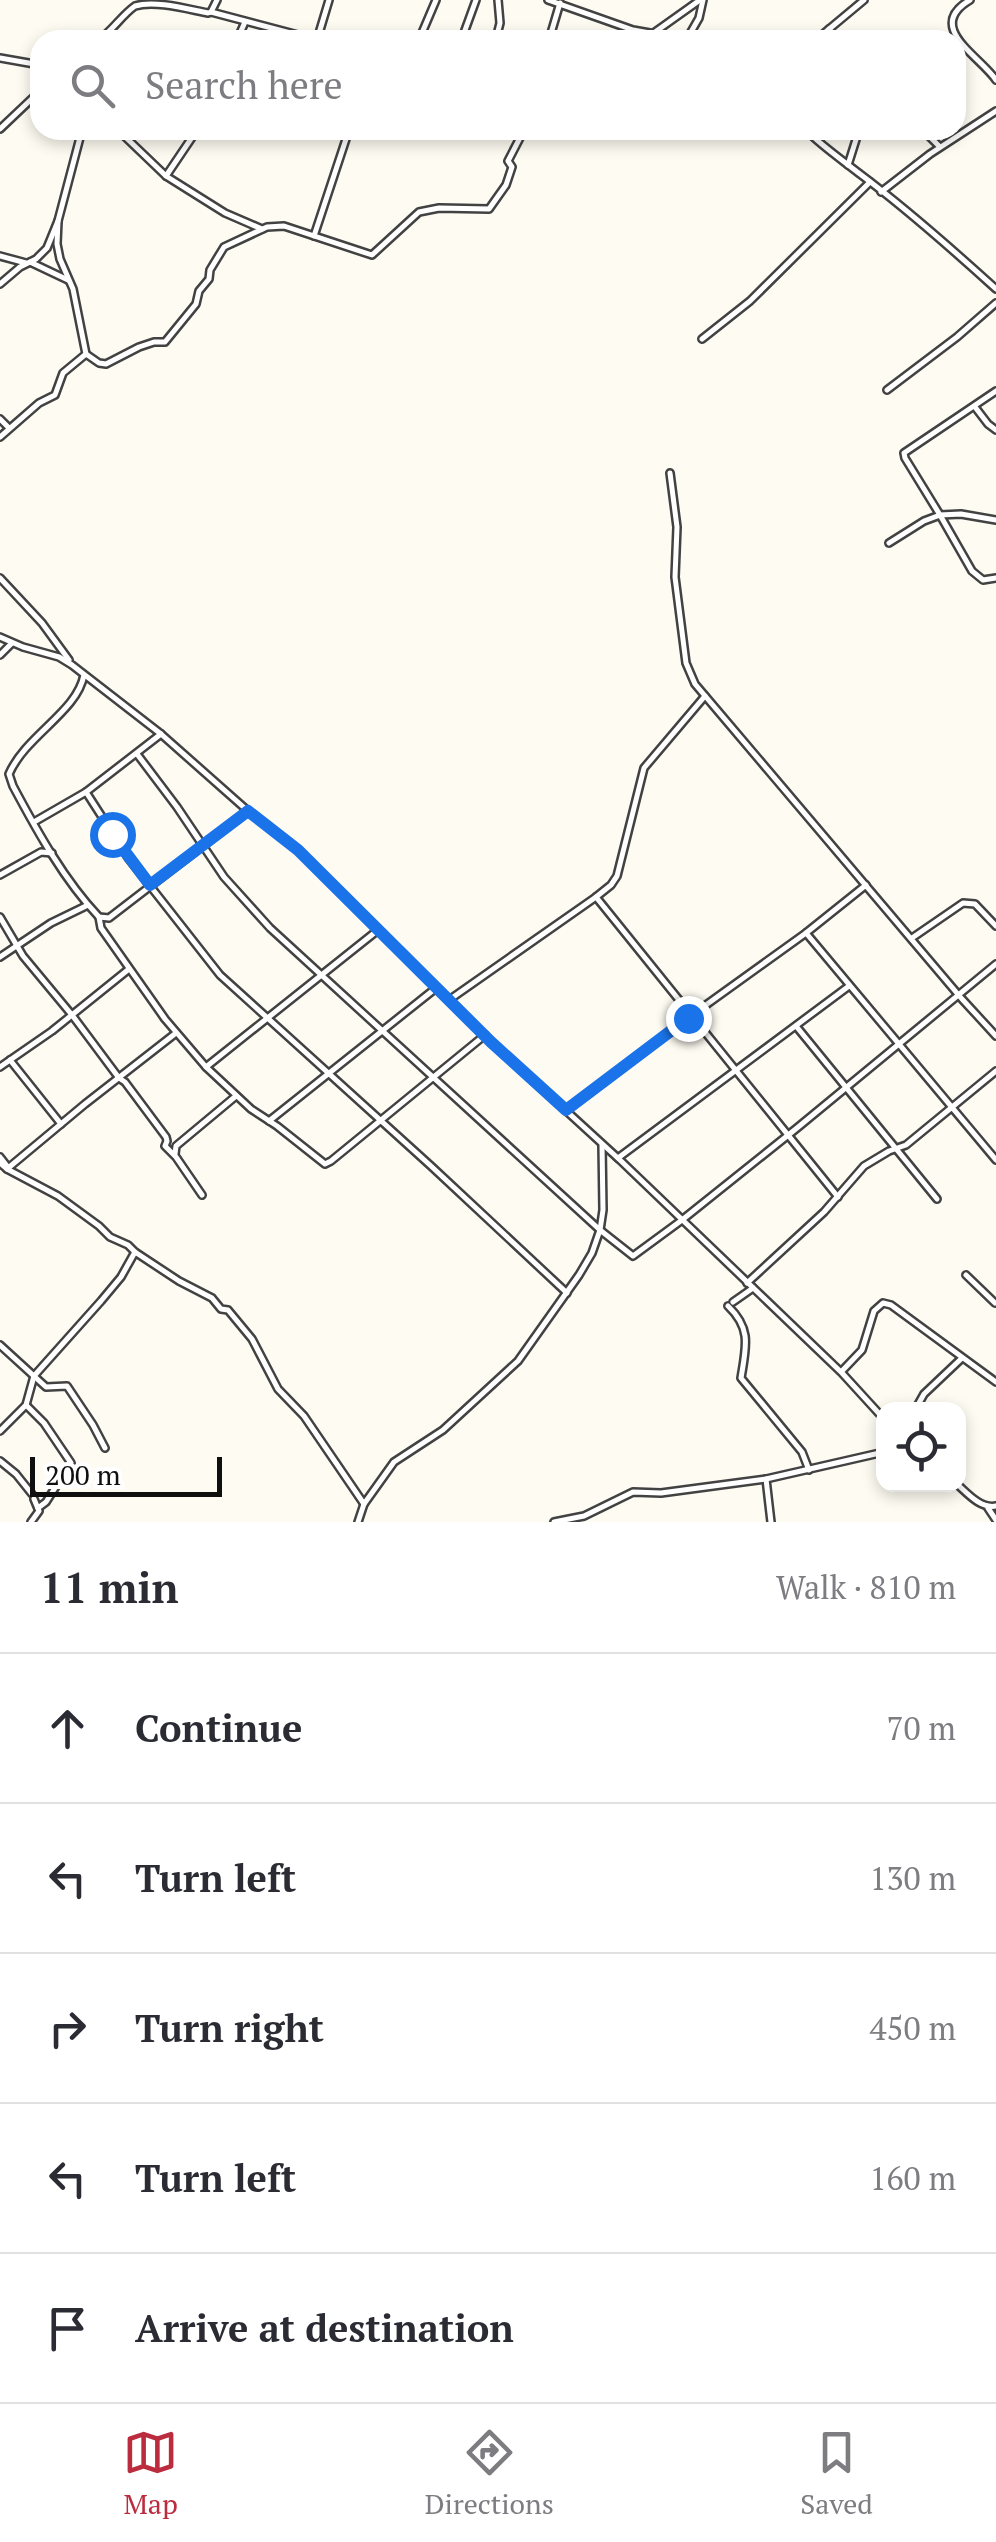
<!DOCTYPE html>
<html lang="en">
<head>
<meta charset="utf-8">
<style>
  body { margin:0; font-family:"PT Serif",serif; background:#f7f7f7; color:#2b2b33 }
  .controls { position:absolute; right:30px; bottom:30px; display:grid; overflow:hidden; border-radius:20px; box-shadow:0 5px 15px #0003 }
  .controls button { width:90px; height:90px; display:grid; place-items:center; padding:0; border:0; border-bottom:2px solid #e1e1e2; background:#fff; color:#2b2b33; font:50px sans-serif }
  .scale { position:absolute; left:30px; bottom:25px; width:192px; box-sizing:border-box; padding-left:10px; border:5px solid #0f0f0f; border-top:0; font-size:28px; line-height:35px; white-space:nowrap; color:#0f0f0f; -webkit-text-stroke:8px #fff; paint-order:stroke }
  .stop { position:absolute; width:30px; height:30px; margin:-22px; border:8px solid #1a73e8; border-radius:50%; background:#fff }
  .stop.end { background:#1a73e8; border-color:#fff; box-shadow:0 2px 10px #0008 }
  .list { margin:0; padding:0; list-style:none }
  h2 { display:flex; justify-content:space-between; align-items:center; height:130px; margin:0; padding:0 40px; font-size:42px }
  h2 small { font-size:32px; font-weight:400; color:#7c7c81 }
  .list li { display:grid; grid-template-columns:65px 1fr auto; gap:30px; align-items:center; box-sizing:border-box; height:150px; padding:0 40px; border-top:2px solid #e1e1e2 }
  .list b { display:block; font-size:38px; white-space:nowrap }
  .list em { font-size:32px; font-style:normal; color:#7c7c81 }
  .icon { flex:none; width:55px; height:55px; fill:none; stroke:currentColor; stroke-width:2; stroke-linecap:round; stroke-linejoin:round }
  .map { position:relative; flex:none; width:996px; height:1522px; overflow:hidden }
  .search { position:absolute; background:#fff; box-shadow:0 5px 15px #0003; left:30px; right:30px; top:30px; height:110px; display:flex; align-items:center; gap:25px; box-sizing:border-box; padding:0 35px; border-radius:30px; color:#7c7c81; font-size:38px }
  .sheet { height:880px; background:#fff }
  nav { display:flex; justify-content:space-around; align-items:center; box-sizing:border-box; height:140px; border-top:2px solid #e1e1e2; background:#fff; font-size:28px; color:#7c7c81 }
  nav a { display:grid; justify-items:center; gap:5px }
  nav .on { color:#bb2c3f }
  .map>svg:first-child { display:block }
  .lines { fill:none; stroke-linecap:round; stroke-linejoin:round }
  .minor-casing { stroke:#424242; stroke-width:10 }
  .minor { stroke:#fff; stroke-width:5 }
  .route { stroke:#1a73e8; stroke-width:12 }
</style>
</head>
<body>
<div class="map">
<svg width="996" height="1522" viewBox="0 0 996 1522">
  <rect width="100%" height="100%" fill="#fefbf2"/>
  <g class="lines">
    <g class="minor-casing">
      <g id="minor">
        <path d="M548,0l85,30 56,10"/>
        <path d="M970,0c-46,27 10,56 26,80"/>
        <path d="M211,12l106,28 12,-40"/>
        <path d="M829,29l9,11"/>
        <path d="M655,32l45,-32"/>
        <path d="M464,33l12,-33"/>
        <path d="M496,39l4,-16 -2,-23"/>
        <path d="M687,39l12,-21 4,-18"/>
        <path d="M99,40c14,-10 23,-25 36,-34 20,-6 52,3 73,7l3,-1 6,-12"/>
        <path d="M237,40l8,-18"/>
        <path d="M419,40l17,-40"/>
        <path d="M549,40l11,-37"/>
        <path d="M816,40l48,-40"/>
        <path d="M0,58l40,7"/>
        <path d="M0,129l40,-38"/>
        <path d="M118,130l48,46 59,37 37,16"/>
        <path d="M806,130c17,17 35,29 54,44 48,36 92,75 136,115"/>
        <path d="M923,130l17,17"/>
        <path d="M848,165l11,-35"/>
        <path d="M166,176l31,-46"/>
        <path d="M881,192l49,-38 66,-43"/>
        <path d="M314,236l35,-106"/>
        <path d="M0,256l26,7"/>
        <path d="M30,262l38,18"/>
        <path d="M0,284l20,-17 16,-8 11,-11 11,-27 24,-91"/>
        <path d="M702,339l48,-38 120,-119"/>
        <path d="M86,354l13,9 7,1 33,-17 15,-5h11l31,-38 3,-13 10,-12 1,-9 14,-23 43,-20 17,-1 88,29 47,-43 20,-4 50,1 17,-24 6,-18 -4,-6 16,-31"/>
        <path d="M887,390l70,-53 39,-34"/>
        <path d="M996,391l-92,62 1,5 35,57 21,-1 35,6"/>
        <path d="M975,407l13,17 8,6"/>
        <path d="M0,419l9,9"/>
        <path d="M0,437l39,-34 16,-8 8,-22 23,-19 -13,-65 -13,-30 -3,-15 1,-23"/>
        <path d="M670,473l7,54 -2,50 11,86 9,21 267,315 34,37"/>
        <path d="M889,543l35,-22 16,-6 32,56 11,9 13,-2"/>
        <path d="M0,578l42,45 27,37"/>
        <path d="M0,637l23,10 36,10 13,8 89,69 87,77 48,37 195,194 129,118 222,213 42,46"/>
        <path d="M0,655l12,-12"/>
        <path d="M84,675c-7,37 -58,60 -75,99l4,12c24,45 51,94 86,131l10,1 139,-107"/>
        <path d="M137,754l40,53 47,70 46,51 330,302 33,26 49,-36 115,-92 199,-164"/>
        <path d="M86,792l43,67 91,116 211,191 136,127"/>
        <path d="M34,822l52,-30 75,-58"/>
        <path d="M0,875l41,-23 11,1"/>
        <path d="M596,897l242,300"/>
        <path d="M0,917l23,39 49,59 47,63 6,4 41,55 1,4 -2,5 11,11 26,38"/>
        <path d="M99,917l2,11 64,91 41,48 45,42 26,17 48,38 6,-3 154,-126"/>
        <path d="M806,933l190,227"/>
        <path d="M912,938l51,-35 12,1 21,22"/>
        <path d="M0,957l51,-34 37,-18"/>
        <path d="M449,1000l147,-103 15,-12 6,-9 27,-108 61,-72"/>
        <path d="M796,1026l141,173"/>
        <path d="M10,1060l51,64"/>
        <path d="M0,1067l52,-36 77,-62"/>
        <path d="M206,1067l172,-137"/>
        <path d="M567,1110l125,-95 114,-82 60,-48"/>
        <path d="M269,1121l167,-133"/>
        <path d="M175,1154l1,-8 60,-50"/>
        <path d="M0,1157l7,9"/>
        <path d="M618,1158l231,-172"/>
        <path d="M0,1163l7,6 51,27 41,30 11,11 18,8 7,7 44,29 33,17 9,11 7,1 24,29 26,50 26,27 60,88"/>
        <path d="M7,1169l78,-65 91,-71"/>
        <path d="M966,1275l29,28"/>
        <path d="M747,1283l77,-71 40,-46 25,-15 17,-6 90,-74"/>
        <path d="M733,1302l20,-14"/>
        <path d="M728,1306c24,23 18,41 13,72l61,74 7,18"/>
        <path d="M0,1345l46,42 21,-1 26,39 12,23"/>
        <path d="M842,1371l20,-21 12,-39 9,-8 8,2 105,77"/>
        <path d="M26,1405l18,18 27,40 -25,39 -8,6"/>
        <path d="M915,1410l9,-16 38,-36"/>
        <path d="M0,1431l26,-26 8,-29 67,-75 20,-24 14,-25"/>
        <path d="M0,1461l16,13 16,20"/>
        <path d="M766,1479l5,43"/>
        <path d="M957,1484c11,10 24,25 39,22"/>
        <path d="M988,1508l8,12"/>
        <path d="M31,1522l8,-11 -5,-12"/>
        <path d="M358,1522l6,-18 30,-42 49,-32 75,-69 61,-86 13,-22 8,-23 3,-20 -1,-65"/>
        <path d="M554,1522l30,-6 49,-24 28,1 105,-14 118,-27"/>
      </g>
    </g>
    <use href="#minor" class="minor"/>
  </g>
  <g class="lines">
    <path class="route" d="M112,834l38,51 98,-74 50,39 193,192 75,68 122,-92"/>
  </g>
</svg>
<div class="controls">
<button><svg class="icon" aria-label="locate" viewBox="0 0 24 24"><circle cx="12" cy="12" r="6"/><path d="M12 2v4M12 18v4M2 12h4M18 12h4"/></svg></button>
</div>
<div class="scale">200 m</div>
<div class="stop" style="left:112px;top:834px"></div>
<div class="stop end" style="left:688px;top:1018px"></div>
<div class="search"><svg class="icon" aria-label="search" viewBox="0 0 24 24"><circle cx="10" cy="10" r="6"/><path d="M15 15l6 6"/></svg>Search here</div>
</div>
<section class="sheet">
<h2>11 min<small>Walk · 810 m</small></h2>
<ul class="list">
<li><svg class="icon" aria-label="ahead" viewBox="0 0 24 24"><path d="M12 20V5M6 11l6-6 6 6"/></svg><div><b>Continue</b></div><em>70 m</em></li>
<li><svg class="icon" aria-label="left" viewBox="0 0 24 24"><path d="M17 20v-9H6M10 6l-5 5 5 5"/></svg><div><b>Turn left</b></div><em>130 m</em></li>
<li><svg class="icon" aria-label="right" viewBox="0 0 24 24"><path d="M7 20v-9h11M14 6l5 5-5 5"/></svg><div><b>Turn right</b></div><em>450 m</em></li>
<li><svg class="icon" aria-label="left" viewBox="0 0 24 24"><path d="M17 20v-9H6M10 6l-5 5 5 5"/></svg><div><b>Turn left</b></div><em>160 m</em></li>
<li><svg class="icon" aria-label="arrive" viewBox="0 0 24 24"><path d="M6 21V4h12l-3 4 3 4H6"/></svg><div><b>Arrive at destination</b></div></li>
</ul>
</section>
<nav>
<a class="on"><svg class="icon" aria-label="map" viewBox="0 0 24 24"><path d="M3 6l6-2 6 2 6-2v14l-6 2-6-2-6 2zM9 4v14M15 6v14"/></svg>Map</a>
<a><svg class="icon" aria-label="directions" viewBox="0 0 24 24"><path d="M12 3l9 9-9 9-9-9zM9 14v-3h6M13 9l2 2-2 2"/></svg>Directions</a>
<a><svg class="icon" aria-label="saved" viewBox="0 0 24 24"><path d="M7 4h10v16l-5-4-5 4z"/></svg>Saved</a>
</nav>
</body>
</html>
